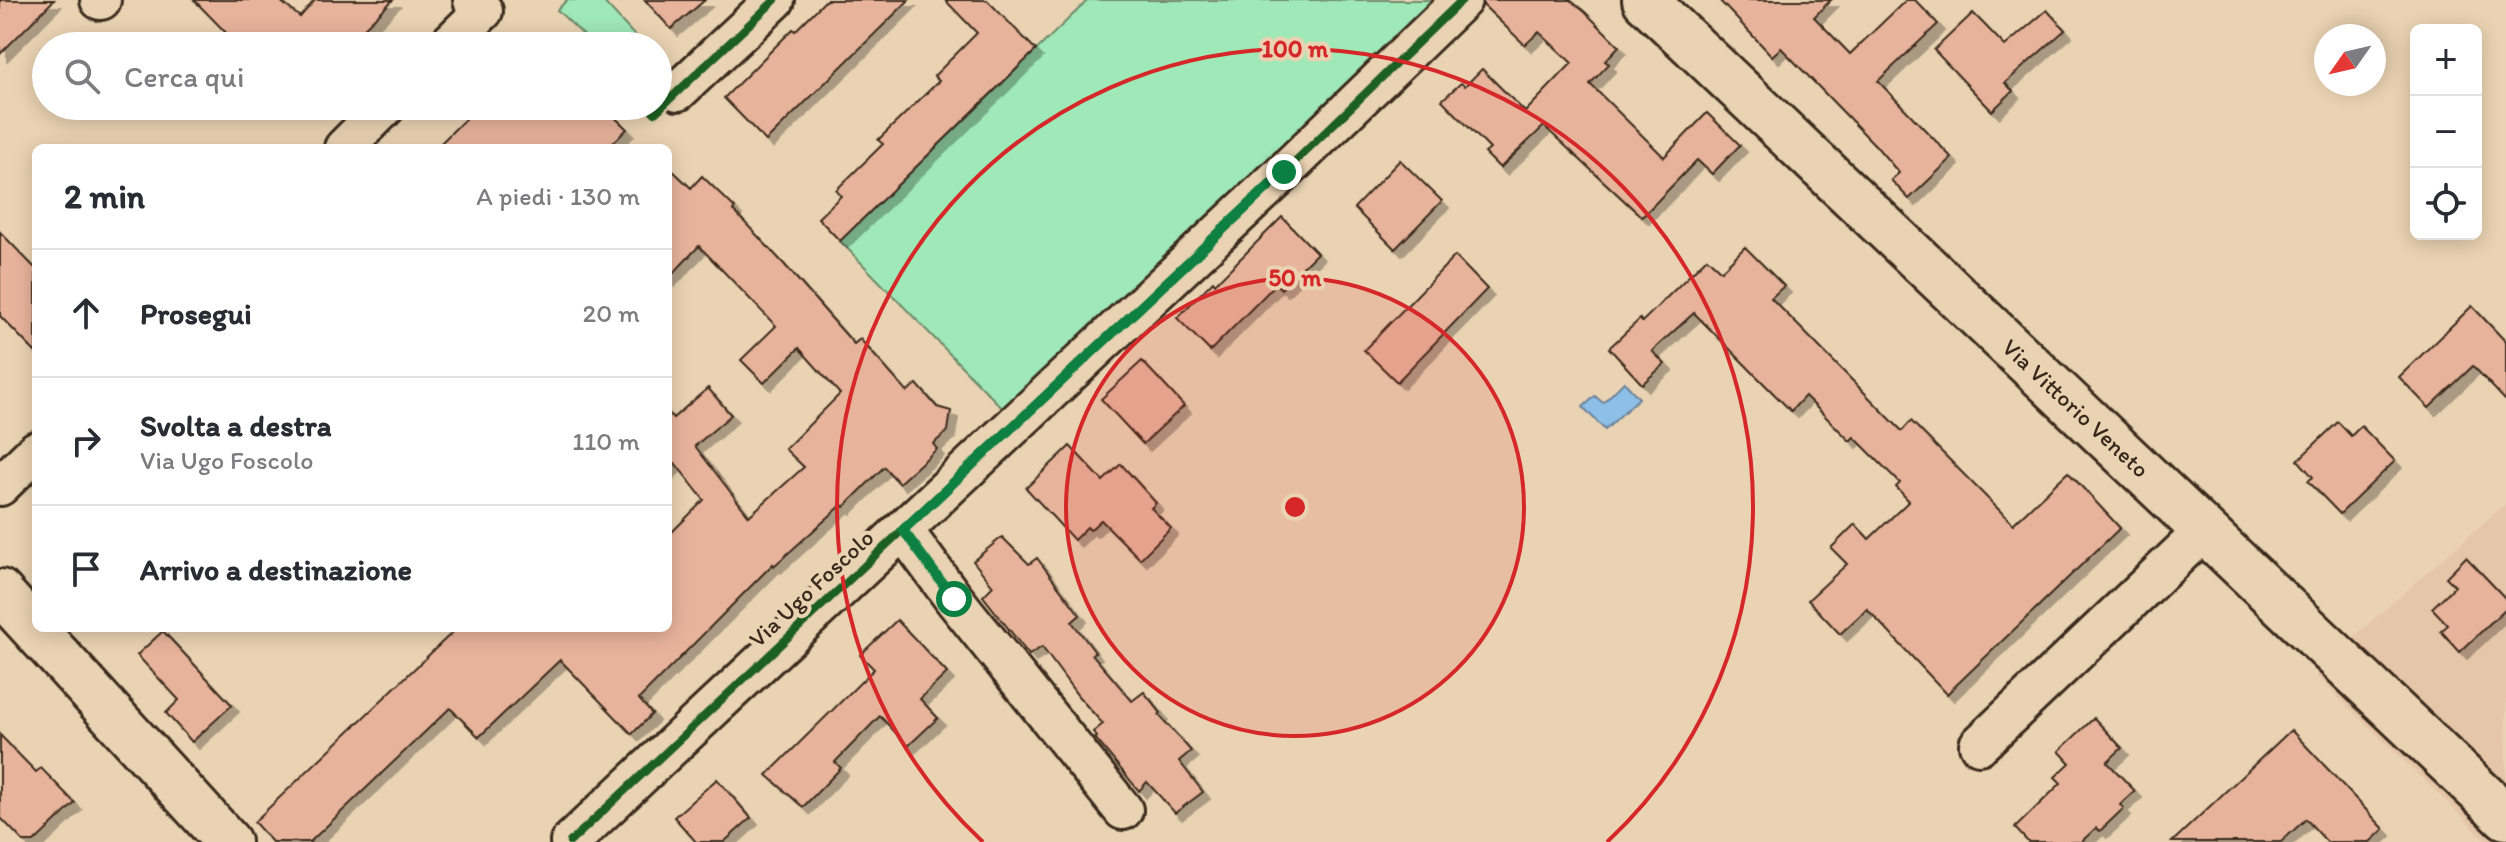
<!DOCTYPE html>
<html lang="it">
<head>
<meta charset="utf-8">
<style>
  body { margin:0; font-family:Itim,sans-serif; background:#f7f7f7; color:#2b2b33 }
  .controls { position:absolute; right:24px; top:24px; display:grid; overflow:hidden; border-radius:12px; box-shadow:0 4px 20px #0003 }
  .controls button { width:72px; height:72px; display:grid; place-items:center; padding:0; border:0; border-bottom:2px solid #e1e1e2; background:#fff; color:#2b2b33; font:40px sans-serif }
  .compass { position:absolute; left:2314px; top:24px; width:72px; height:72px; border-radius:50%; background:#fff; box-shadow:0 4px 20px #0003; rotate:236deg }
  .stop { position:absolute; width:24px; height:24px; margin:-18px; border:6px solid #0b8043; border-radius:50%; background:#fff }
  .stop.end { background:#0b8043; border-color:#fff; box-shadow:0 2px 8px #0008 }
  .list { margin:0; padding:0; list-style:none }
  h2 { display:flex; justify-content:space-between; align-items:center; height:104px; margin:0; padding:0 32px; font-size:34px }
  h2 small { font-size:26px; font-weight:400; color:#7c7c81 }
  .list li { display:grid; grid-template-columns:52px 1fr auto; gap:24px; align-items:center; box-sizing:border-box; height:128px; padding:0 32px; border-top:2px solid #e1e1e2 }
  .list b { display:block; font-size:30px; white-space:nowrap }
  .list p { margin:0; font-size:26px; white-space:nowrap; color:#7c7c81 }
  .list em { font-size:26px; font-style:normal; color:#7c7c81 }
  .icon { flex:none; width:44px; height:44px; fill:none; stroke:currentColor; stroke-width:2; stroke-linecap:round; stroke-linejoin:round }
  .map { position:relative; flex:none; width:2506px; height:842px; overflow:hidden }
  .search { position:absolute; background:#fff; box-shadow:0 4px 20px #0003; left:32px; top:32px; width:640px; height:88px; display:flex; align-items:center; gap:20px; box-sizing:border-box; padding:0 28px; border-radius:44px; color:#7c7c81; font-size:30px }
  .panel { position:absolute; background:#fff; box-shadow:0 4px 20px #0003; left:32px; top:144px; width:640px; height:488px; border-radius:12px }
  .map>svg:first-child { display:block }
  .built { fill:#e6c6a9 }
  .green { fill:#9fe8b7; stroke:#6d896a; stroke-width:2 }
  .water { fill:#8dbfe9; stroke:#6c8398; stroke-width:2 }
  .building { fill:#e8b39b; stroke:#3b2a1e; stroke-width:2; filter:url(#shadow) }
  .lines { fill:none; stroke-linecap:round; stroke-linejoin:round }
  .minor-casing { stroke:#3b2a1e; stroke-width:44 }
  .major-casing { stroke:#3b2a1e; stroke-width:50 }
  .minor { stroke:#ead3b3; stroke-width:38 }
  .major { stroke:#ead3b3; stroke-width:44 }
  .cycleway-casing { stroke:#ead3b3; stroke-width:13 }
  .cycleway { stroke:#1b5e20; stroke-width:8 }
  .route { stroke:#0b8043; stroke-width:10 }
  .ring { fill:none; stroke:#d62828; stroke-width:4 }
  .labels { text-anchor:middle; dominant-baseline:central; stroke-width:8; stroke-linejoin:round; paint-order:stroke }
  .street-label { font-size:24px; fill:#3b2a1e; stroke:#ead3b3 }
  .centre { fill:#d62828; stroke:#ead3b3; stroke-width:4 }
  .ring-label { font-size:24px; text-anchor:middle; font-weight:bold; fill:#d62828; stroke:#ead3b3; stroke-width:8; stroke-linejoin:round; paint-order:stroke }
</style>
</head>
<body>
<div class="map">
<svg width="2506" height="842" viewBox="0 0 2506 842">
  <defs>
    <filter id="shadow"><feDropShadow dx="7" dy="7" stdDeviation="0" flood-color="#0004"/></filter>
  </defs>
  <rect width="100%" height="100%" fill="#ead3b3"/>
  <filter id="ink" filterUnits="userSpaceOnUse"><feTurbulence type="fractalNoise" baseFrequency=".0125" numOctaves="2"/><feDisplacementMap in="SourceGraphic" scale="16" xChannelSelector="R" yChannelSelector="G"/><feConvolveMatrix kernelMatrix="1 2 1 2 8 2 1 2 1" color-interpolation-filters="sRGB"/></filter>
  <g filter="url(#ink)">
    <path class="built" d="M2506,503v339h-18l-172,-166 43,-44z"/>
    <g class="green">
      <path d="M567,0h35l42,46h-49l-38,-36z"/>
      <path d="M1088,0h357l-437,414 -168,-173z"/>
    </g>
    <path class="water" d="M1624,382l15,16 -34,32 -22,-23 12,-11 8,7z"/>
    <g class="building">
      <path d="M0,0h54l-54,54z"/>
      <path d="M194,0h85l21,17 15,-17h78l-47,46h-107z"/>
      <path d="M645,0h60l-34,29z"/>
      <path d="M826,0h83l-143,141 -42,-43 69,-69 2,2z"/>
      <path d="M945,0h42l49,50 -196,191 -22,-23 23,-22 -5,-6 47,-46 -5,-4 61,-59 -5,-5 43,-43z"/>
      <path d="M1483,0h87l15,12 34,34 -14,15 4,3 -19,20 74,73 43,-44 33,32 -28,29 -15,-14 -55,57 -98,-91 -44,42 -15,-15 5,-4 -48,-49 19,-17 4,3 17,-17 43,43 47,-49 -33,-31 -14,13 -42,-40z"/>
      <path d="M1719,0h112l-17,17 36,37 56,-54h9l23,24 -60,57 74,77 -43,41 -18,-19 8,-7 -23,-27 -95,-98 -9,8z"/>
      <path d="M2047,10l18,20 -60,53 8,8 -21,20 -58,-61 39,-37 32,33z"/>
      <path d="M478,106h125l24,23 -19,19h-172z"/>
      <path d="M1400,160l42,41 -47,48 -41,-41z"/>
      <path d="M668,166l23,22 11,-12 33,32 -2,2 50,53 71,81 6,-5 47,53 10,-8 20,23 14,4 -3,20 -15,13 4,5 -38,34 -15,-16 -40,40 -2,-2 -68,61 -1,-2 -134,135 13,15 -20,20 -72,-74 -81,77 -29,-29 -140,134h-38l-18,-20 203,-194h211v-92l36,-36 -29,-37 -7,7v-58l5,6 35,-30 23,27 -36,31 54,70 55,-49 -19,-18 55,-55 -41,-46 -35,35 -23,-23 35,-34 -77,-80 -31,33z"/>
      <path d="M1282,217l35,36 -36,36 -5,-5 -66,67 -33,-33 36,-37 2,3z"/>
      <path d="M0,232l36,37v84l-36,-37z"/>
      <path d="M1745,247l39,39 -13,12 131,133 9,-10 102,103 55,-52 52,56 -173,166 -80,-85 -27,25 -32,-34 39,-36 -16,-16 24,-24 14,15 40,-38 -13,-14 4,-4 -46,-46 -4,4 -45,-45 -14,15 -97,-98 -42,38 13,13 -23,20 -33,-36 31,-29 2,3 65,-64 14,13z"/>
      <path d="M1455,256l32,33 -90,93 -33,-32z"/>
      <path d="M2472,306l34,36v59l-33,-35 -44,42 -30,-31z"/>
      <path d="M1142,361l42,45 -41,38 -42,-45z"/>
      <path d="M2338,422l13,14 10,-10 34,35 -55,53 -32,-33 5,-4 -15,-17z"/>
      <path d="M1070,446l33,35 18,-17 35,39 -5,5 20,20 -31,31 -39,-39 -11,10 -3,-3 -13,13 -48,-52z"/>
      <path d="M1002,537l27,27 8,-6 43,57 -8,7 23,30 -3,2 40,47 12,-9 17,21 -2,2 32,36 -12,10 24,31 -28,21 -28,-31 -8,9 -44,-53 2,-1 -4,-5 10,-8 -25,-28 -36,-49 -13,8 -46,-59 10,-10 -20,-25z"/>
      <path d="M2466,557l40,42v9l-46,44 -19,-21 7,-6 -16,-17 23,-22 -9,-9z"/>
      <path d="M897,620l50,53 -27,26 18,19 -30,28 -28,-30 -45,46 6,6 -38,39 -36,-32 107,-106 -14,-14z"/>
      <path d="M163,631l69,74 -40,37 -26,-29 13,-13 -42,-45z"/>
      <path d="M2094,718l28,30 -15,14 28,29 -15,14 4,3 -24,23 -4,-3 -15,14h-53l-13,-14 46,-45 -6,-6 15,-14 -11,-12z"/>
      <path d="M2291,730l93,99 -14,13h-43l-21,-23 -25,23h-109z"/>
      <path d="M0,735l36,37 5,-4 34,35 -41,39h-10l-24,-25z"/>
      <path d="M717,779l34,39 -27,24h-28l-22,-25z"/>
    </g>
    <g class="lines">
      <g class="minor-casing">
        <g id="minor">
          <path d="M100,0h1"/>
          <path d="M447,46l36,-35 -10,-11"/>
          <path d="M678,91l97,-91"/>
          <path d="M344,148l42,-42"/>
          <path d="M0,486l36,-35"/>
          <path d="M903,530l51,69 169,211"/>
          <path d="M1979,745l226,-215"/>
          <path d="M570,842l714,-670 178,-172"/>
        </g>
      </g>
      <g class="major-casing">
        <g id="major">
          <path d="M1645,0l861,817"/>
          <path d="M0,592l228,250"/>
        </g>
      </g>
      <use href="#minor" class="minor"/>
      <use href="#major" class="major"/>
      <g class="cycleway-casing">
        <g id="cycleway">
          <path d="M648,106l7,7 120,-113"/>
          <path d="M570,842l714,-670 178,-172"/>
        </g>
      </g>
      <use href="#cycleway" class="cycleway"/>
    </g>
  </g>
  <g class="lines" filter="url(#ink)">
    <path class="route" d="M954,599l-51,-69 381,-358"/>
  </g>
  <circle cx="1295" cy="507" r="229" fill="#d62828" fill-opacity=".12"/>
  <g class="ring">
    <circle cx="1295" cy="507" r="229"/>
    <path d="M983 842A458 458 0 1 1 1607 842"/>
  </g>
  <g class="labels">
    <g class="street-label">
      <text transform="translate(2076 408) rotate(43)">Via Vittorio Veneto</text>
      <text transform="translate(811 588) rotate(-43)">Via Ugo Foscolo</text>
    </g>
  </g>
  <circle cx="1295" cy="507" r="12" class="centre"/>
  <g class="ring-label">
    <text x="1295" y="57">100 m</text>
    <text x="1295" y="286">50 m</text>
  </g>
</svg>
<div class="controls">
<button>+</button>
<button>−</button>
<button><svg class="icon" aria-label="locate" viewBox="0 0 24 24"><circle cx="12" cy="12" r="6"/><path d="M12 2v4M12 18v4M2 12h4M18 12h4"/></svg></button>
</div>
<svg class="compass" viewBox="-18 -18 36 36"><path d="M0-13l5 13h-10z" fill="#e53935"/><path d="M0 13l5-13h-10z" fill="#7c7c81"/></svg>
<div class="stop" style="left:954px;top:599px"></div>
<div class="stop end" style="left:1284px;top:172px"></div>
<div class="search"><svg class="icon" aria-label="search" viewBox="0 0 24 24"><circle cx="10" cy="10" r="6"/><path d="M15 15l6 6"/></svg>Cerca qui</div>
<section class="panel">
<h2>2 min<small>A piedi · 130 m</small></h2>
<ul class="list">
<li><svg class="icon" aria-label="ahead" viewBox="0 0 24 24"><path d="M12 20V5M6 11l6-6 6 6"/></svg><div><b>Prosegui</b></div><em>20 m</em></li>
<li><svg class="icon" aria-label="right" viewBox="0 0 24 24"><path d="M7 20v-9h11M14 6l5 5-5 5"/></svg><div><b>Svolta a destra</b><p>Via Ugo Foscolo</p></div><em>110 m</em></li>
<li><svg class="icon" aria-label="arrive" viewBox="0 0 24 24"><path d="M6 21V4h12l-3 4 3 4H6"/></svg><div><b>Arrivo a destinazione</b></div></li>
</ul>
</section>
</div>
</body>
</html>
